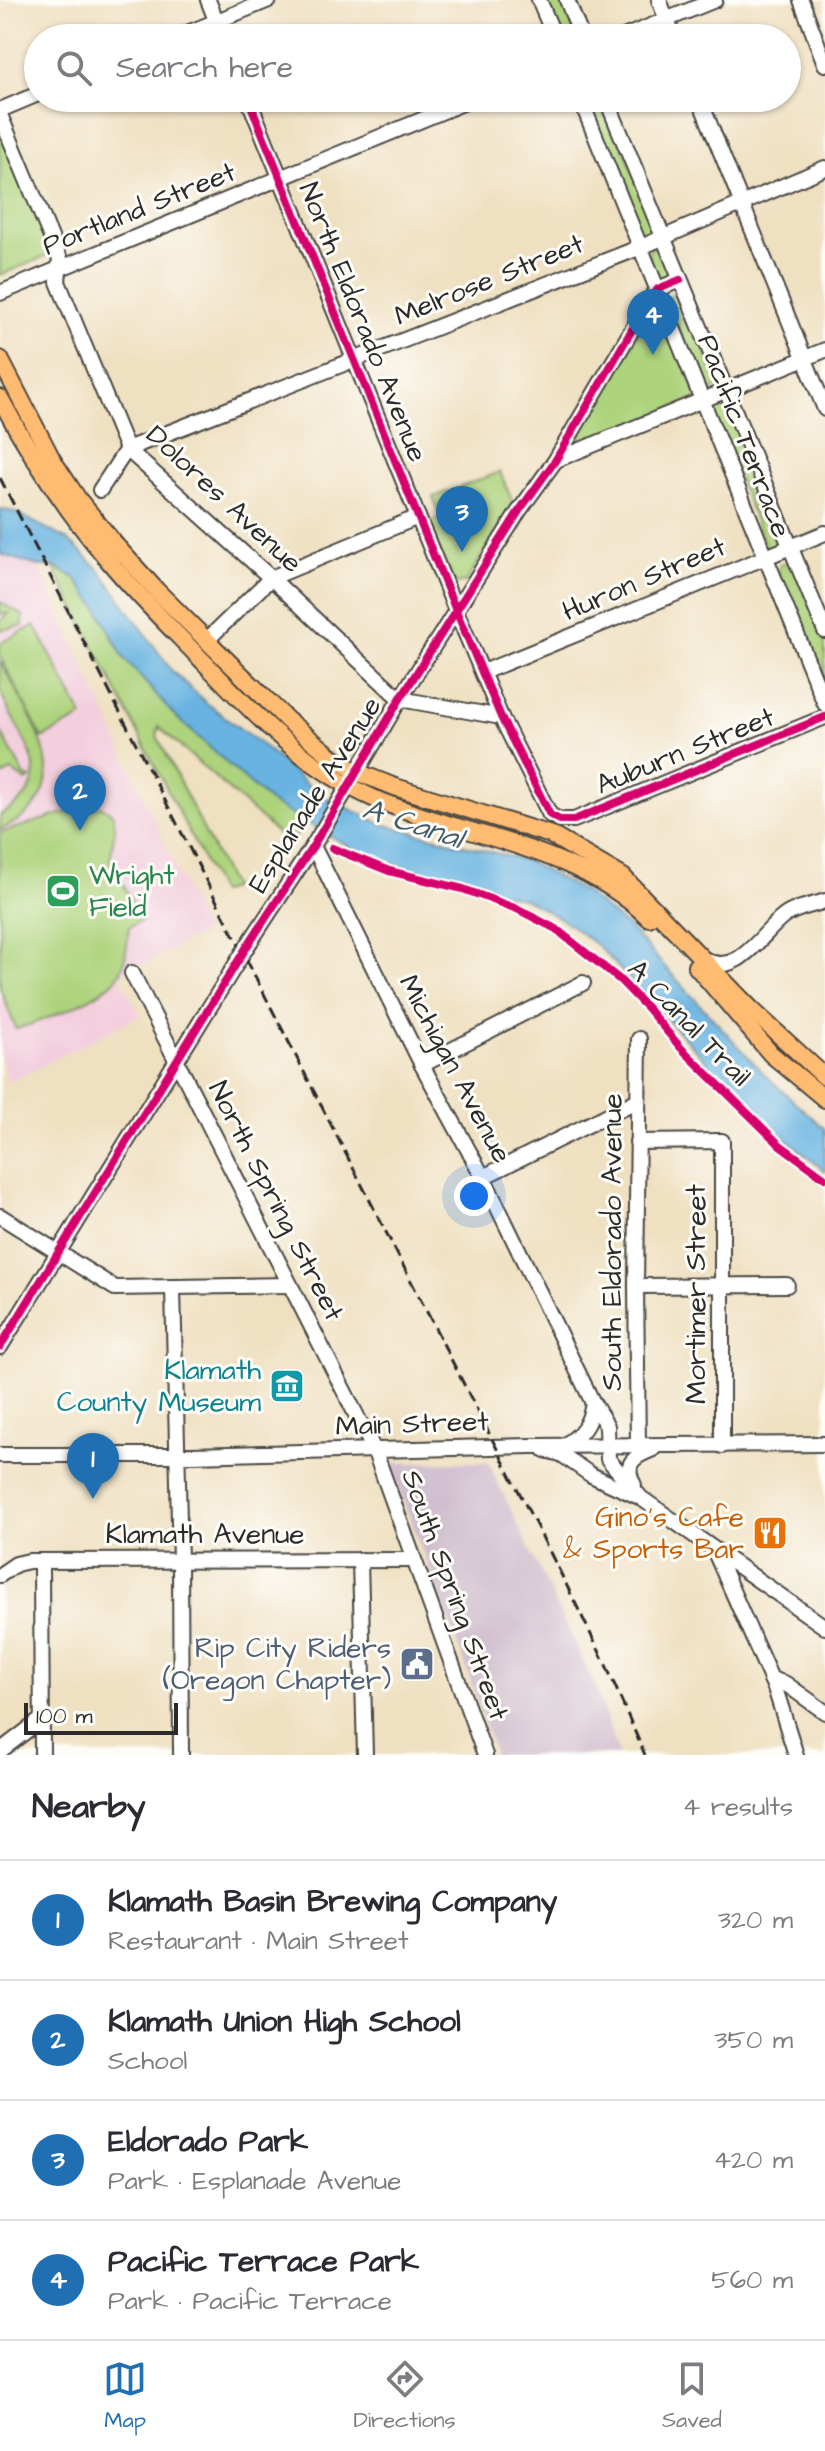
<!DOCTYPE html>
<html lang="en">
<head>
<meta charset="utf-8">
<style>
  body { margin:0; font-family:"Architects Daughter",sans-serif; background:#f2f2f3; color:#2b2b33 }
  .scale { position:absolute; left:24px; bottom:20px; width:154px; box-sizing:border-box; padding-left:8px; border:4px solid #2b2b2b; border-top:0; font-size:22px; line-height:28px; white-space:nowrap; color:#2b2b2b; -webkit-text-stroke:6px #fdfcf7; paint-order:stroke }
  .you { position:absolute; left:474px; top:1196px; width:28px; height:28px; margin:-20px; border:6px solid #fff; border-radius:50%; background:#1a73e8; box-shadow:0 0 0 12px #1a73e833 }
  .badge { display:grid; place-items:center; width:52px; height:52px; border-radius:50%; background:#1f6fb2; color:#fff; font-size:26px; font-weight:700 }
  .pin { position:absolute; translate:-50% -66px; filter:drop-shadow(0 2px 4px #0008) }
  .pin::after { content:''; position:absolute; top:42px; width:28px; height:24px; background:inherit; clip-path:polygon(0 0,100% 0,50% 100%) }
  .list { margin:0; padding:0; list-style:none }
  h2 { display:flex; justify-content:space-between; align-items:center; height:104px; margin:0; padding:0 32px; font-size:34px }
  h2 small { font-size:26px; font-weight:400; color:#7c7c81 }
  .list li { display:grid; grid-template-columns:52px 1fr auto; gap:24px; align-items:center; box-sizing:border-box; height:120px; padding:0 32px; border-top:2px solid #e1e1e2 }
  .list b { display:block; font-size:30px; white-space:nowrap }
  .list p { margin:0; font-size:26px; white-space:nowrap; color:#7c7c81 }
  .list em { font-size:26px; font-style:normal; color:#7c7c81 }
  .icon { flex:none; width:44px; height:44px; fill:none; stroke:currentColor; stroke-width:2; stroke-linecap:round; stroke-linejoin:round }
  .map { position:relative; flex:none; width:825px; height:1755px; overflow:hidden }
  .search { position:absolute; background:#fff; box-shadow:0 2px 6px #0004; left:24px; right:24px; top:24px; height:88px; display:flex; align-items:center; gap:20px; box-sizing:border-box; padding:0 28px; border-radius:44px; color:#7c7c81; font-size:30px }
  .sheet { height:584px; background:#fff }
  nav { display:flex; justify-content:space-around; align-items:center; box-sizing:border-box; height:112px; border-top:2px solid #e1e1e2; background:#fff; font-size:22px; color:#7c7c81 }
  nav a { display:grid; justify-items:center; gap:4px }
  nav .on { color:#1f6fb2 }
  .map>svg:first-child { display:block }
  .built { fill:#f3cfde }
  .industrial { fill:#cfbdce }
  .green { fill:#add37c; stroke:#6c7f54; stroke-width:2 }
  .water { fill:#68b3e1; stroke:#4a6f86; stroke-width:2 }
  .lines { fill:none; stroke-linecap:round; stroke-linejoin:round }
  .minor-casing { stroke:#484642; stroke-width:18 }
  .major-casing { stroke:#484642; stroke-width:20 }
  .minor { stroke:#fff; stroke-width:14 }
  .major { stroke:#ffbb71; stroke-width:16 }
  .rail { stroke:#2b2b2b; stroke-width:3; stroke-dasharray:12 6; stroke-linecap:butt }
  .cycleway-casing { stroke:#fdfcf7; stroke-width:13 }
  .cycleway { stroke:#d6006c; stroke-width:8 }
  .labels { text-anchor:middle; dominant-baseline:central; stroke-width:6; stroke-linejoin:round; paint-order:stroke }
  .street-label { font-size:28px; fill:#2b2b2b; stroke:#fdfcf7 }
  .leisure-label { font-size:28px; fill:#27864d; stroke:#fdfcf7; text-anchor:start }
  .culture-label { font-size:28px; fill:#0d838f; stroke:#fdfcf7; text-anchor:end }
  .food-label { font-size:28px; fill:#c56008; stroke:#fdfcf7; text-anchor:end }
  .service-label { font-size:28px; fill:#4e5e75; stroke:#fdfcf7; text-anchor:end }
  .water-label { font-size:30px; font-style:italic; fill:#405b6b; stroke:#fdfcf7 }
</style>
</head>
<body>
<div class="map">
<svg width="825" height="1755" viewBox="0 0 825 1755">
  <rect width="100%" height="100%" fill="#fdfcf7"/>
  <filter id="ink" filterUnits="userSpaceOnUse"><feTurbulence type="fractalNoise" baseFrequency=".0125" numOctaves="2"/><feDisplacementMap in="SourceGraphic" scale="16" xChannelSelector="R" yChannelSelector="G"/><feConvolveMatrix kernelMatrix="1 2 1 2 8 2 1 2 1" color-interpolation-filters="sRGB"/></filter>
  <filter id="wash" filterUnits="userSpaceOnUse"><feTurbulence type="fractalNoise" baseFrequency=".006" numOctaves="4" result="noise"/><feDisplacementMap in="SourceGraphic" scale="32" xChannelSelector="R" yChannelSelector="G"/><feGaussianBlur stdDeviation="1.8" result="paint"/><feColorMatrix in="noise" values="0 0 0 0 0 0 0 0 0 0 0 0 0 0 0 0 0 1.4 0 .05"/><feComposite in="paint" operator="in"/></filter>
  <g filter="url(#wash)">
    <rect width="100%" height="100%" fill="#efe0c1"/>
    <path class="built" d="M0,554l38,12 167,366 -85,44 20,40 -132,67 -8,-28z"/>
    <path class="industrial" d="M488,1462l107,224 24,69h-124l-31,-94 -75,-198z"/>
    <g class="green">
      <path d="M544,0h19l15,38h-19z"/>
      <path d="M584,98h19l52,128 -1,7 -9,3 -6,-3z"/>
      <path d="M0,129l52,125 -52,21z"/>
      <path d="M658,245l5,2 8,21 -9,12 -6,-3 -8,-22 2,-7z"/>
      <path d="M676,293l6,3 37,88 -3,5h-12l-36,-87 2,-6z"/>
      <path d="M651,312h11l37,86 -115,46 -5,-9z"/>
      <path d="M721,400l6,3 56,136 -2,7 -9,3 -7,-3 -54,-137 2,-6z"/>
      <path d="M500,472l13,31 -47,79 -9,2 -5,-4 -24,-57 12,-5 -7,-21z"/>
      <path d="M788,562l6,3 31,76v47l-47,-117 2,-6z"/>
      <path d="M53,566l21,11 24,31 25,49 51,58 97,88 35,19 -16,23 -131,-118 -2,9 75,151 -12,6z"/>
      <path d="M0,602l23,13v11l-23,4v-9l9,-8 -9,1z"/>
      <path d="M35,625l48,92 -41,21 -42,-82v-13z"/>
      <path d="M0,661c30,58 89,130 0,169v-15c68,-36 17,-75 1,-123 -1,-9 -1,-21 -1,-31z"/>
      <path d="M0,730l25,46 5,2 -4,3 -14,-10 -12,6z"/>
      <path d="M87,806l1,2 12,-2 13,8 2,14 -5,33 33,59 -14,7c-2,13 -2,32 -8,44 -12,26 -79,50 -105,58l-16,-41v-155z"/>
    </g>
    <path class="water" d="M0,509l15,3 53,28 31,29 73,102 32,30 59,45 55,48 64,30 145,37 56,30 47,38 137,148 58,52v42l-70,-58 -156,-166 -33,-25 -41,-23 -127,-34 -39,-13 -88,-49 -97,-88 -51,-58 -25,-49 -24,-31 -21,-11h-15l-38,-12z"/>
  </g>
  <g filter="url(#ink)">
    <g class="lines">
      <g class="minor-casing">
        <g id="minor">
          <path d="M208,0l15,38"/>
          <path d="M539,0l16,38"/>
          <path d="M567,0l15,38"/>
          <path d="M659,0l15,38"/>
          <path d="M801,0l24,64"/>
          <path d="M175,38l94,-38"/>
          <path d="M621,38l94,-38"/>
          <path d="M248,98l209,515 44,104 49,98 10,5h14l251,-103"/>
          <path d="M580,98l245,606"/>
          <path d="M606,98l219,533"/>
          <path d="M699,98l126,311"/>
          <path d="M0,110l38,-16"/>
          <path d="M0,115l60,144 -2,23 69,167 144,129 129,121 101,18"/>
          <path d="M0,293l475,-195"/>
          <path d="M556,460l269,-110"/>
          <path d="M100,490l27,-41 514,-202 184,-79"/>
          <path d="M207,640l64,-62 147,-61"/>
          <path d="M483,672l342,-139"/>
          <path d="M313,846l109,219 61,112 110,226 14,23 1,33 33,39 184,129"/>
          <path d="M704,959c33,20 56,-24 79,-42 11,-9 28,-11 42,-16"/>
          <path d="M132,973l243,479 110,303"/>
          <path d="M422,1065l161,-82"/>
          <path d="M637,1142l85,-1v305"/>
          <path d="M483,1177l155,-77"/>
          <path d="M0,1216l115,72 174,-3"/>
          <path d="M636,1286l151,-1"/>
          <path d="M173,1289l7,271 1,195"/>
          <path d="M0,1347l246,-399 67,-102 87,-147 119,-188 36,-50 95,-162 8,-10 22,-9"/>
          <path d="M563,1446c18,-10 27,-22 30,-43"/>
          <path d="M638,1446l-2,-160 3,-247"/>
          <path d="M545,1450l16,4 30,21 46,21"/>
          <path d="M0,1455h192l339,-9 294,-2"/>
          <path d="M634,1485c-12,-22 1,-29 19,-36"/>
          <path d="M715,1552l60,136 21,67"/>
          <path d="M360,1560l5,195"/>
          <path d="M41,1561l1,194"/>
          <path d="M0,1575l16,-11 13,-3 384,-1"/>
          <path d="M771,1679l15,5 39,28"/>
          <path d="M0,1751l42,-32"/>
        </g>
      </g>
      <g class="major-casing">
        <g id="major">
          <path d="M0,359l53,102 25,38 40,49 39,43 130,129 44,36 26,16 38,15 156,48 72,42 129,133 73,67"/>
          <path d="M0,398c29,55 64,109 104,157 29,36 63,69 95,102 51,53 105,111 174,141 93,40 200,46 276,120"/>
          <path d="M696,966l75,88 54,45"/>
        </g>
      </g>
      <use href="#minor" class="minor"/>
      <use href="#major" class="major"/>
      <path class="rail" d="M0,478l560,1094 46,93 39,90"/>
      <g class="cycleway-casing">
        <g id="cycleway">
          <path d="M248,98l209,515 44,104 49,98 10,5h14l251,-103"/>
          <path d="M332,848l57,23 74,18 54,20 39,20 64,51 27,28 34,40 99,97 45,33"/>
          <path d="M0,1347l246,-399 67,-102 87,-147 119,-188 36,-50 95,-162 8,-10 22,-9"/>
        </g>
      </g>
      <use href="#cycleway" class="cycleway"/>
    </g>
  </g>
  <defs>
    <g id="stadium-square" transform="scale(1.8)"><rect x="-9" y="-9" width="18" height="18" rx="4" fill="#2e9e5b" stroke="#fdfcf7"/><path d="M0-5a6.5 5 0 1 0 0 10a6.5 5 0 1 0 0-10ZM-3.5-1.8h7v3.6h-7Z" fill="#fff"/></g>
    <g id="museum-square" transform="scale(1.8)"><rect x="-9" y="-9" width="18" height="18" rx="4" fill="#0f9aa8" stroke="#fdfcf7"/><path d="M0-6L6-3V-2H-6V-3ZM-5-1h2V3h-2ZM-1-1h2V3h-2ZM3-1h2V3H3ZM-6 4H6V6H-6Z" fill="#fff"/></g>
    <g id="restaurant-square" transform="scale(1.8)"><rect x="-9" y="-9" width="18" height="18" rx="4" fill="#e8710a" stroke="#fdfcf7"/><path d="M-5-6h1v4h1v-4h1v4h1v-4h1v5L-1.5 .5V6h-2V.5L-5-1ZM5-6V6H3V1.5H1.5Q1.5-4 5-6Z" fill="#fff"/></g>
    <g id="civic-square" transform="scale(1.8)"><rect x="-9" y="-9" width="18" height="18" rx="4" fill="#5c6f8a" stroke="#fdfcf7"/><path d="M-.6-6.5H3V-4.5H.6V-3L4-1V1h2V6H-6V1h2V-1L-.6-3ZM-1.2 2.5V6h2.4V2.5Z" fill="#fff"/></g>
  </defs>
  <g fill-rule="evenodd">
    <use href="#stadium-square" x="63" y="891"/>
    <use href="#museum-square" x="287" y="1386"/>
    <use href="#restaurant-square" x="770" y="1533"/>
    <use href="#civic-square" x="417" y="1664"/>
  </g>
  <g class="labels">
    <g class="street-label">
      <text transform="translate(139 209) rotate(-22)">Portland Street</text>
      <text transform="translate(489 280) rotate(-22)">Melrose Street</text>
      <text transform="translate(363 322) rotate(68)">North Eldorado Avenue</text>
      <text transform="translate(744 436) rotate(69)">Pacific Terrace</text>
      <text transform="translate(224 499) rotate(43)">Dolores Avenue</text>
      <text transform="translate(644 579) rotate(-23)">Huron Street</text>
      <text transform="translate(685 751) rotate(-22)">Auburn Street</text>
      <text transform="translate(315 795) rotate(-58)">Esplanade Avenue</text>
      <text transform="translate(689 1023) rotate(46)">A Canal Trail</text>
      <text transform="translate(455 1069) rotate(62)">Michigan Avenue</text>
      <text transform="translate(276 1201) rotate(63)">North Spring Street</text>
      <text transform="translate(612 1242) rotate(-90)">South Eldorado Avenue</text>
      <text transform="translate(696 1294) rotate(-90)">Mortimer Street</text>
      <text transform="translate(412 1424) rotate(-2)">Main Street</text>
      <text x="205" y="1534">Klamath Avenue</text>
      <text transform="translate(455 1595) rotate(70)">South Spring Street</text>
    </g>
    <g class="leisure-label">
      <text x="89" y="875">Wright<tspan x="89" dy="32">Field</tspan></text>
    </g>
    <g class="culture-label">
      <text x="261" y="1370">Klamath<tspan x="261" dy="32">County Museum</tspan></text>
    </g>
    <g class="food-label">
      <text x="744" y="1517">Gino's Cafe<tspan x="744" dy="32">&amp; Sports Bar</tspan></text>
    </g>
    <g class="service-label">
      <text x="391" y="1648">Rip City Riders<tspan x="391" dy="32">(Oregon Chapter)</tspan></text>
    </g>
    <g class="water-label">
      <text transform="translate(413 824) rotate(18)">A Canal</text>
    </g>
  </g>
</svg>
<div class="scale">100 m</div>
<div class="you"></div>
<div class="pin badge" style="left:93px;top:1499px">1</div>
<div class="pin badge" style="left:80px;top:831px">2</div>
<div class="pin badge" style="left:462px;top:552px">3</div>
<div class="pin badge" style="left:653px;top:355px">4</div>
<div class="search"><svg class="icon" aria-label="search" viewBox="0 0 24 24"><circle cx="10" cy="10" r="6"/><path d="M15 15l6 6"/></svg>Search here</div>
</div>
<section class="sheet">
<h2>Nearby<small>4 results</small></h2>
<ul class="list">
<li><span class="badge">1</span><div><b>Klamath Basin Brewing Company</b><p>Restaurant · Main Street</p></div><em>320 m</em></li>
<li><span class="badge">2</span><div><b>Klamath Union High School</b><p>School</p></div><em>350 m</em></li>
<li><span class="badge">3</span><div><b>Eldorado Park</b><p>Park · Esplanade Avenue</p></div><em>420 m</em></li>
<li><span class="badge">4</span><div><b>Pacific Terrace Park</b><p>Park · Pacific Terrace</p></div><em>560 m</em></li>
</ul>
</section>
<nav>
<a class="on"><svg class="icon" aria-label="map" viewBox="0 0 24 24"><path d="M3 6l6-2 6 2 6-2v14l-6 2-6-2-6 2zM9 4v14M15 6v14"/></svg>Map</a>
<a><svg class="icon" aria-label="directions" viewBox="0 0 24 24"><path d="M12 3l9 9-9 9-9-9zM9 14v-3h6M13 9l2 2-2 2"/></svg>Directions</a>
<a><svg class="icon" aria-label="saved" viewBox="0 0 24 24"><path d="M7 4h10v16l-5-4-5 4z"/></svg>Saved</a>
</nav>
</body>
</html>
